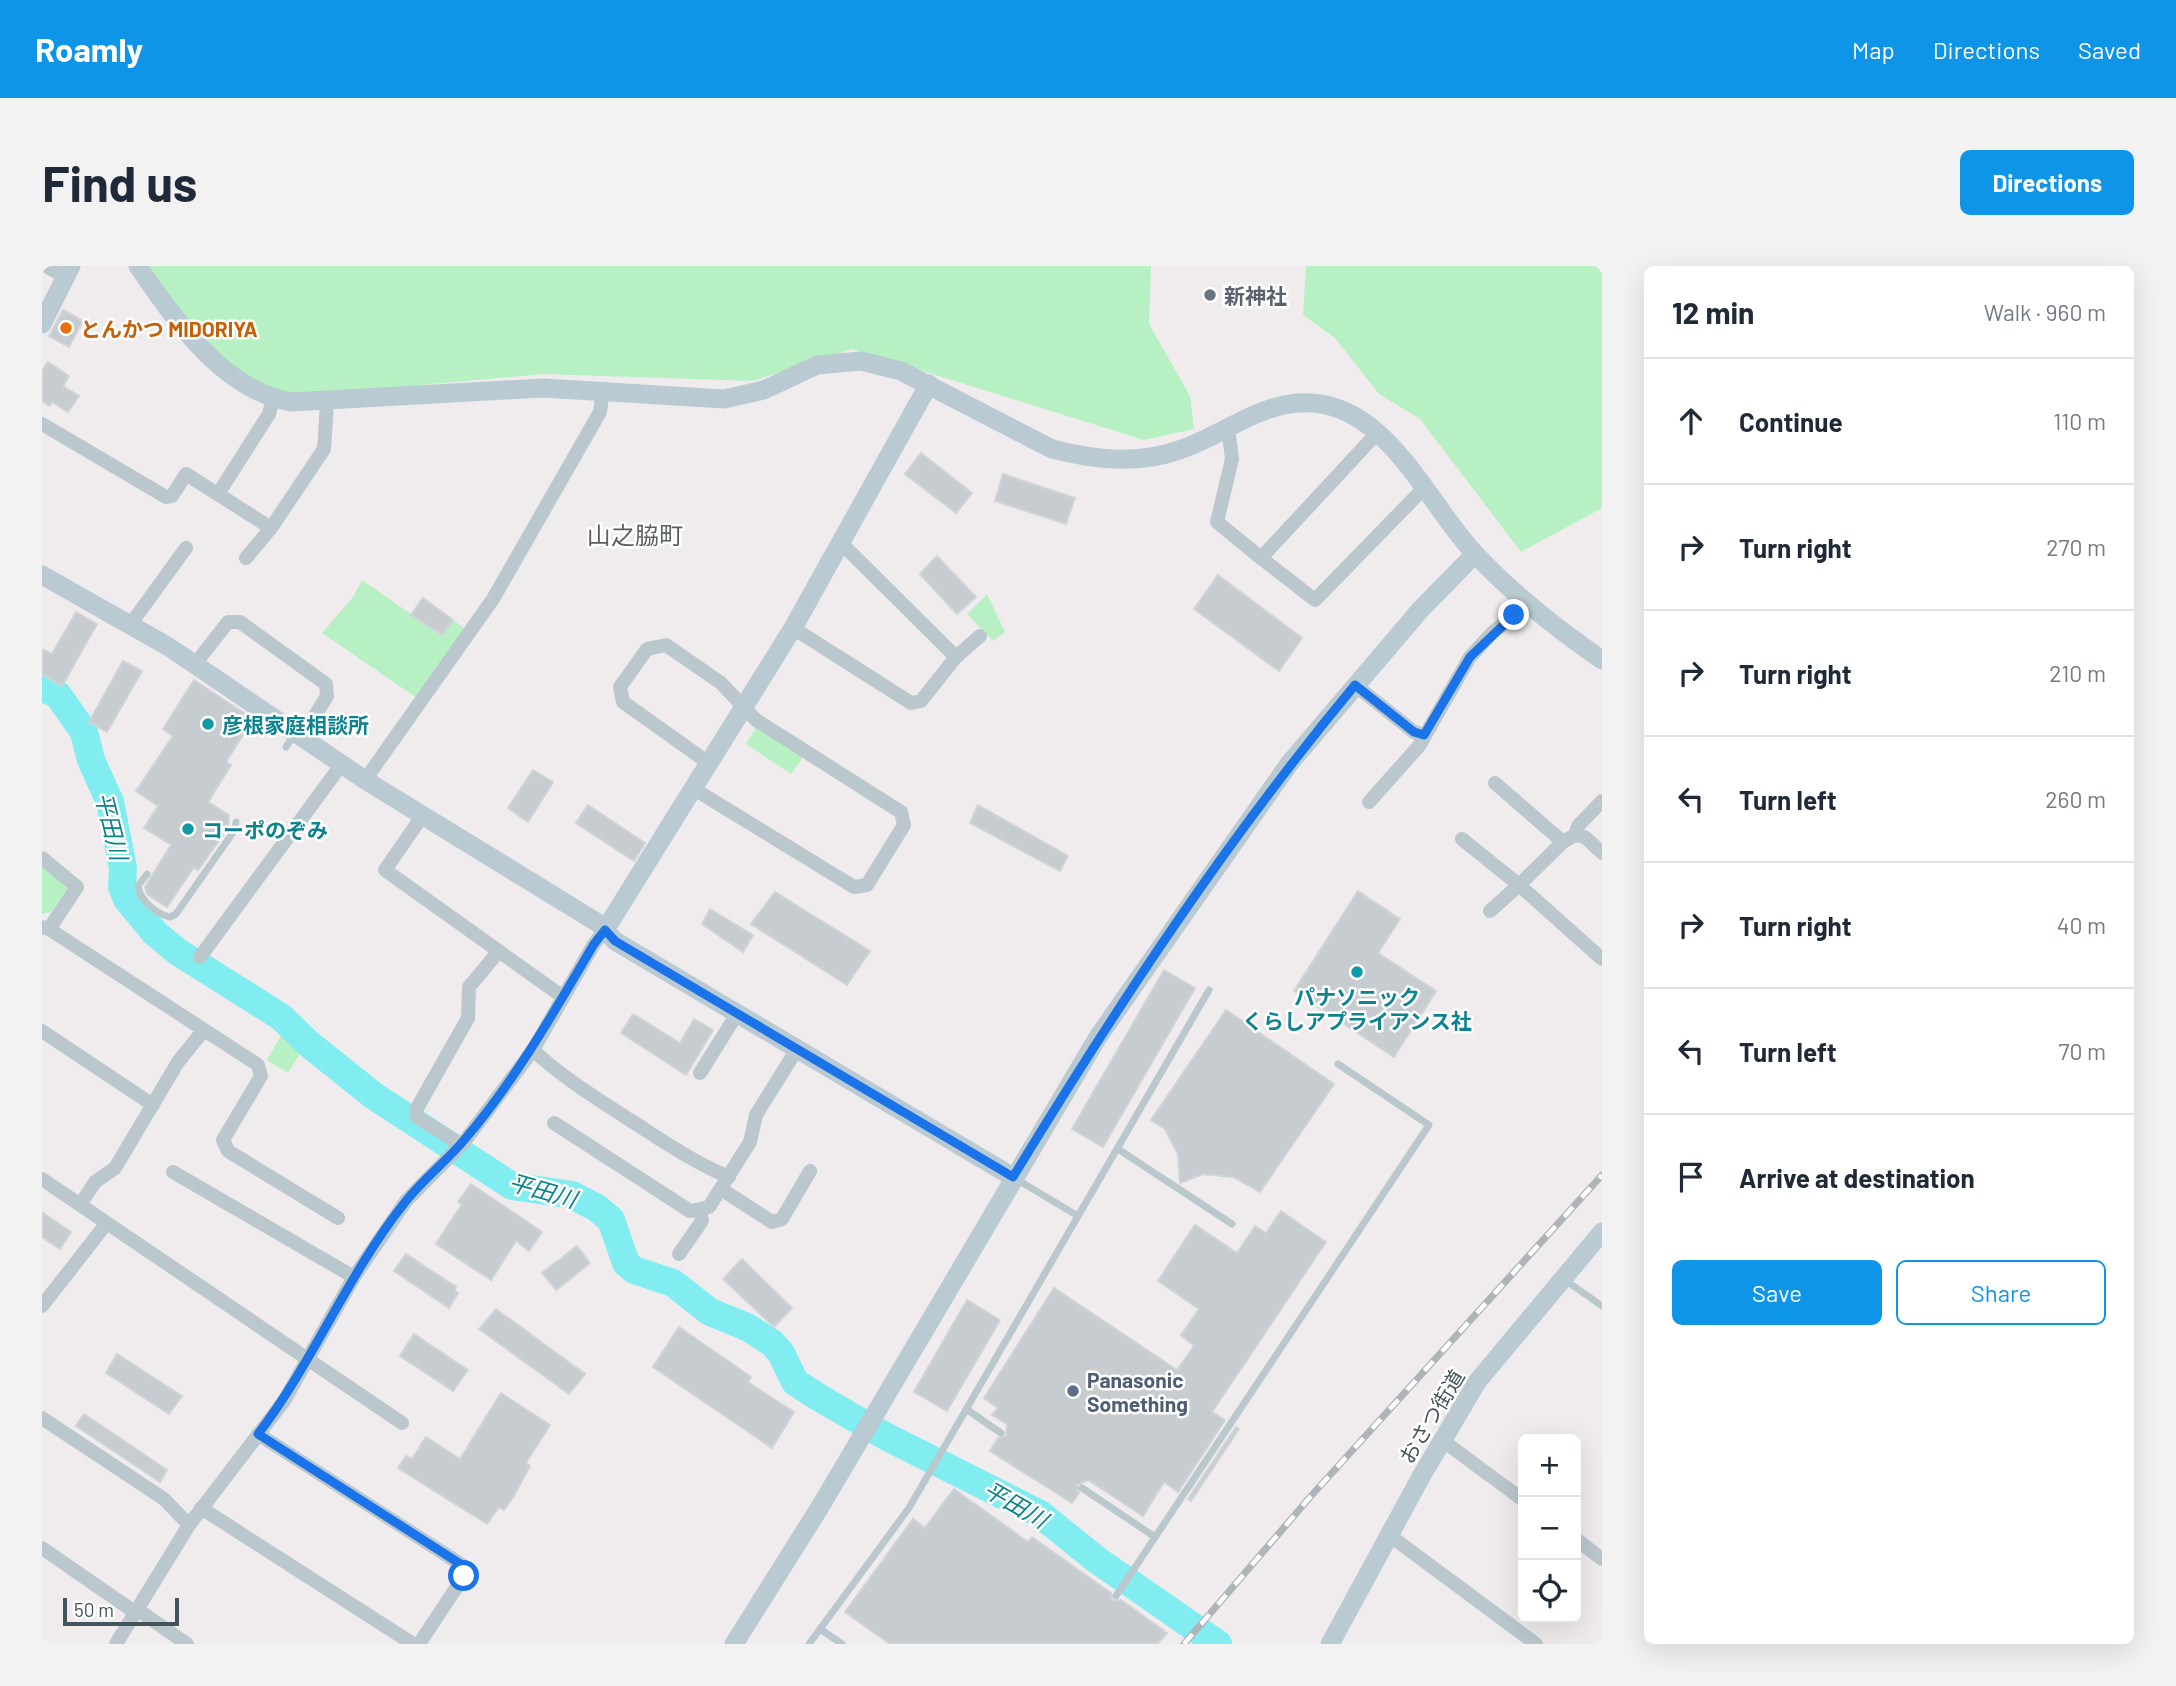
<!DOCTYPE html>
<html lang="en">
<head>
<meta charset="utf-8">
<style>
  body { margin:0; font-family:Barlow,"Noto Sans JP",sans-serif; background:#f2f2f3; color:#1f2937 }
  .controls { position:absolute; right:21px; bottom:21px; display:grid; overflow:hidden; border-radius:10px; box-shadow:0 7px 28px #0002 }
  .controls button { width:63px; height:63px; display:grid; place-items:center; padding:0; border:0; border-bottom:2px solid #e0e1e3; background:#fff; color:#1f2937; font:35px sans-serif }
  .scale { position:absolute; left:21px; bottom:18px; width:116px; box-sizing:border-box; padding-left:7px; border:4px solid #44545b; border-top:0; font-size:19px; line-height:24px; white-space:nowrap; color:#44545b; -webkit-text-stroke:5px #fff; paint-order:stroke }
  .stop { position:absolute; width:21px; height:21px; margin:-16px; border:5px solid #1a73e8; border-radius:50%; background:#fff }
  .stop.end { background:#1a73e8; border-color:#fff; box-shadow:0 2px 7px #0008 }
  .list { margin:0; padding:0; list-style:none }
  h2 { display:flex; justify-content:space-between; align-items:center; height:91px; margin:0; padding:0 28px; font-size:30px }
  h2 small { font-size:23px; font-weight:400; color:#747a83 }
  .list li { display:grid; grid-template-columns:46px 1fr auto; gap:21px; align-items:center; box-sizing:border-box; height:126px; padding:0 28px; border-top:2px solid #e0e1e3 }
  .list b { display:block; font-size:26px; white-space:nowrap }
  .list em { font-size:23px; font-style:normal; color:#747a83 }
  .actions { display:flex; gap:14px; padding:21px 28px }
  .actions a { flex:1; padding:16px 0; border:2px solid #0f95e7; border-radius:10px; text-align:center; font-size:24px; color:#0f95e7 }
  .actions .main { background:#0f95e7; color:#fff }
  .icon { flex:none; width:38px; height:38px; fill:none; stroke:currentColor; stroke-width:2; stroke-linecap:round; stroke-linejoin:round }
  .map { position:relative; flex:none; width:1560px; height:1378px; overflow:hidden; border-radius:10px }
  header { display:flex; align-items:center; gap:42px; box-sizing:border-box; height:98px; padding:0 35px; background:#0f95e7; color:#fff }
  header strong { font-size:33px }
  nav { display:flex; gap:38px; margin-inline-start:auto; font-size:24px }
  .intro { display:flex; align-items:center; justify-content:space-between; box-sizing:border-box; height:168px; padding:0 42px }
  h1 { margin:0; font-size:49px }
  .button { padding:18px 32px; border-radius:10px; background:#0f95e7; color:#fff; font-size:24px; font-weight:700 }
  main { display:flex; gap:42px; padding:0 42px }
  aside { flex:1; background:#fff; border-radius:10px; box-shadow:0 7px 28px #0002 }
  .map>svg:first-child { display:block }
  .green { fill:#b7f1c3 }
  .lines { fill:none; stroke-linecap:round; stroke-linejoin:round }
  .river { stroke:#82edf0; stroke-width:28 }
  .building { fill:#c6ccd0; stroke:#d0d4d9; stroke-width:2 }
  .lane { stroke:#bac8cd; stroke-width:7 }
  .street { stroke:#bac8cd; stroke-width:14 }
  .secondary { stroke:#b9cad2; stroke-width:19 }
  .rail-casing { stroke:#aeb4b8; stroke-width:7 }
  .rail { stroke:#fff; stroke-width:4.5; stroke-dasharray:13; stroke-linecap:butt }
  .route { stroke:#1a73e8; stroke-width:9 }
  .worship-dot { fill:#6b7280; stroke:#fff; stroke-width:2.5 }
  .food-dot { fill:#e8710a; stroke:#fff; stroke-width:2.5 }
  .culture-dot { fill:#0f9aa8; stroke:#fff; stroke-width:2.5 }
  .service-dot { fill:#5c6f8a; stroke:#fff; stroke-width:2.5 }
  .labels { text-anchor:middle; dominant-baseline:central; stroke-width:5; stroke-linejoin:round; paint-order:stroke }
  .worship-label { font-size:21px; font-weight:bold; fill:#5b616d; stroke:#fff; text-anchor:start }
  .food-label { font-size:21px; font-weight:bold; fill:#c56008; stroke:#fff; text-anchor:start }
  .culture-label { font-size:21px; font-weight:bold; fill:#0d838f; stroke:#fff; text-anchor:start }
  .service-label { font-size:21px; font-weight:bold; fill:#4e5e75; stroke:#fff; text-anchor:start }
  .street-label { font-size:21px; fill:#44545b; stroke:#fff }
  .water-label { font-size:23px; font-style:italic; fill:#088386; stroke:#fff }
  .quarter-label { font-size:24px; fill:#595f62; stroke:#fff }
</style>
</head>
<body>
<header>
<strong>Roamly</strong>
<nav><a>Map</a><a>Directions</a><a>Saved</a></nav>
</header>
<div class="intro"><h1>Find us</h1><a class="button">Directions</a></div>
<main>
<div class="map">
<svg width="1560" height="1378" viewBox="0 0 1560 1378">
  <rect width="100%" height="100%" fill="#f0eced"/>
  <g class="green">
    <path d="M108,0h1001l-2,58 41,72 4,33 -50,11 -292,-91 -99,32 -209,-7 -234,21c-12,-1 -27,-1 -38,-6 -52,-22 -92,-77 -122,-123z"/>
    <path d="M1264,0h296v242l-81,44 -101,-133 -41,-25 -44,-56 -32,-23z"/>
    <path d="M320,314l49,34 12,-16 45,33 -51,67 -95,-65 31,-36z"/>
    <path d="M945,328l18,38 -12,9 -26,-27z"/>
    <path d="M714,461l47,30 -12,17 -45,-30z"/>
    <path d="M0,601l12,7 13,15 -16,23 -9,2z"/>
    <path d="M241,766l19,18 -14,23 -21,-13z"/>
  </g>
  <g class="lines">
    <path class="river" d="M0,421l16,8 26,37 7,28 19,42 13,66 -1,19 5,12 28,34 23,19 103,65 28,27 65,52 138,90 60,9 25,13 14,12 15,43 8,7 39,13 37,29 37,15 25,16 9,10 14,29 23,15 69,40 153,77 57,46 121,84"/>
  </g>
  <g class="building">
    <path d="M21,44l20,11 -14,26 -20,-11z"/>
    <path d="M6,96l21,14 -6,10 16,10 -11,16 -16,-10 -2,4 -8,-5v-30z"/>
    <path d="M879,187l51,40 -16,20 -51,-39z"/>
    <path d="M961,208l72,24 -9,26 -71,-23z"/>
    <path d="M895,290l39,41 -19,17 -37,-40z"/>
    <path d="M1176,309l84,63 -23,33 -85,-62z"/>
    <path d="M381,332l30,22 -11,15 -31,-20z"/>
    <path d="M34,346l21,12 -35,62 -20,-12v-25l10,5z"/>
    <path d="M81,395l19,10 -35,61 -18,-10z"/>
    <path d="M152,414l59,39 -27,43 5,3 -23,37 21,13 -1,13 -30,42 -4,-3 -27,40 -20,-13 -2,-7 26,-42 -27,-17 14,-22 -22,-15 37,-55 -10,-7z"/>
    <path d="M491,504l20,12 -25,40 -20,-14z"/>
    <path d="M546,539l57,38 -11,18 -58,-38z"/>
    <path d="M936,539l90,51 -8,15 -90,-48z"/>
    <path d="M1316,625l42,28 -22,34 58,38 -42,66 -100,-66z"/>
    <path d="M733,626l95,59 -23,34 -96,-61z"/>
    <path d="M668,643l43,26 -10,17 -41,-28z"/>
    <path d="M1122,704l31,18 -92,159 -31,-18z"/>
    <path d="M1184,744l108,74 -74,108 -27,-15 -30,-3 -23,9 -2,-29 -13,-25 -14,-9z"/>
    <path d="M591,748l47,29 14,-24 19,11 -27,45 -65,-42z"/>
    <path d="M429,918l71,48 -13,19 -13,-10 -25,39 -55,-36 26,-40 -4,-2z"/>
    <path d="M1239,945l45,31 -114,170 13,8 -47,72 -14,-10 -21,34 -55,-36 -11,5 2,8 -7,10 -82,-52 8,-13 8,-2 1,-12 -15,-9 6,-7 -14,-10 70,-110 123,82 17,-24 -13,-11 18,-26 -41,-28 37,-56 42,28 18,-27 11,7z"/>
    <path d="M0,946l29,20 -11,17 -18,-12z"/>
    <path d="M535,980l13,17 -34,27 -14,-17z"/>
    <path d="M364,988l50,33 -1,4 3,2 -9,15 -55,-37z"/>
    <path d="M700,993l50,49 -18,19 -51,-48z"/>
    <path d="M925,1034l33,20 -53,91 -33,-19z"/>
    <path d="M454,1043l89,65 -16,20 -90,-65z"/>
    <path d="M637,1061l72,50 -3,5 46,30 -22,36 -119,-81z"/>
    <path d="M372,1068l54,36 -15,21 -53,-35z"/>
    <path d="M75,1088l65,42 -13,18 -63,-41z"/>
    <path d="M459,1127l49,32 -24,38 4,3 -16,30 -10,14 -5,-3 -12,17 -89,-56 8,-12 6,3 14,-22 34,22z"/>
    <path d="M42,1148l83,56 -7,12 -84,-56z"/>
    <path d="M1194,1161l3,2 -48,72 -3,-2z"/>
    <path d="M912,1223l74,53 4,-5 79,56 1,8 9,-1 46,33 -10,11h-267l-45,-32 68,-93 12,9z"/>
  </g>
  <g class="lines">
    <g class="lane">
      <path d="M244,481l9,-14"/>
      <path d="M105,608l-9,12c1,14 20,29 32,31l6,-3 58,-83 2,-9"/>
      <path d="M1076,883l114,75"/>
      <path d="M974,913l62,37"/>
      <path d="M1523,1014l37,26"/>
      <path d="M924,1143l35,24"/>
      <path d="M1040,1222l73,49"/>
      <path d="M1074,1330l313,-471 -91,-61"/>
      <path d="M778,1363l22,15"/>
      <path d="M767,1378l100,-136 300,-518"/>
    </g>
    <g class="street">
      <path d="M4,0l19,11"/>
      <path d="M0,158l124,73 6,-1 14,-22 85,54"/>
      <path d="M1186,161l4,32 -15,63 44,36 117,-126"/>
      <path d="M176,228l51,-80 4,-15"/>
      <path d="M800,278l114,113"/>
      <path d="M204,292l25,-30 53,-79 3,-47"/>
      <path d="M1219,292l54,42 109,-112"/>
      <path d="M88,359l56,-77"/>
      <path d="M751,362l118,75 10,-2 35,-44 24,-21"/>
      <path d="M153,398l33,-42h12l86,62 1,12 -26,42"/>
      <path d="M1313,419l59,47 10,3"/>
      <path d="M323,514l128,-181 107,-187 3,-23"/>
      <path d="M1453,517l68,59"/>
      <path d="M652,523l160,98 13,-2 37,-60 -3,-13 -145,-92 -35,-37 -55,-38 -19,4 -27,38 3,15 87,62"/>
      <path d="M1327,536l50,-56 51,-89 22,-24 36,-29"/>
      <path d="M381,549l-38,55 178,127"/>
      <path d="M1533,569l3,-9 24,-25"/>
      <path d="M1420,573l57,46 -29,26"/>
      <path d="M1560,587l-17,-16 -10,-2 -12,7 -44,43 83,74"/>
      <path d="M0,592l35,29 -28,42"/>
      <path d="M0,661l7,2 209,136 3,11 -38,64 5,11 110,67"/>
      <path d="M158,691l141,-192"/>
      <path d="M0,765l111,74"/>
      <path d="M491,784c30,28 63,48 97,70 33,21 63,42 99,57"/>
      <path d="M658,807l37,-59"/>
      <path d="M512,857l136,88 19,-4 41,-65 6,-27 41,-66"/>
      <path d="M418,878l-43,-27 -1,-7 52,-92 1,-31 30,-36"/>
      <path d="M131,906l181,105"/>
      <path d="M0,913l360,244"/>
      <path d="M679,923l51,33 10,-3 28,-48"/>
      <path d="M38,939l15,-23 20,-14 63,-106 25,-31"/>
      <path d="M637,988l23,-33 -2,-11"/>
      <path d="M0,1040l64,-82"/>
      <path d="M0,1152l122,81 25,26"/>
      <path d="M216,1168l204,131 2,11 -45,68"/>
      <path d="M1400,1174l81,60"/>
      <path d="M159,1242l212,136"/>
      <path d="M1347,1269l147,109"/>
      <path d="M1534,1273l26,20"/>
      <path d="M0,1282l94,65"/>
      <path d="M96,1344l49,34"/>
      <path d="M74,1378l73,-119 95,-124 70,-124 52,-76 58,-59 69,-92 61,-106 11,-14"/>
    </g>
    <g class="secondary">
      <path d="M96,0c37,54 85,125 154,136l251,-14 181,11 40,-9 53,-25 44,-4 40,10 151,78c43,11 88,16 130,0 35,-12 65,-36 102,-44 96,-20 139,94 192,150 38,40 81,74 126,105"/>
      <path d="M0,58l29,-58"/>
      <path d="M0,309l127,72 196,133 233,143 17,18 398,236"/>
      <path d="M563,664l188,-302 136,-244"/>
      <path d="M692,1378l86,-137 278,-470 191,-273 132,-155 54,-55"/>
      <path d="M1288,1378l92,-169 55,-93 125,-150"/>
    </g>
    <g class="rail-casing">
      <path id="rail" d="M1142,1378l127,-148 291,-321"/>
    </g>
    <use href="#rail" class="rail"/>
  </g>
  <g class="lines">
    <path class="route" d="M422,1310l-2,-11 -204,-131c56,-73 90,-161 148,-233 18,-23 41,-40 59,-62 51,-60 89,-127 129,-195l11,-14 10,11 398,236c104,-171 214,-338 342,-492l59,47 10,3 46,-78 44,-42"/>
  </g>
  <circle class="worship-dot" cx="1168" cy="29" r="7"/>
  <circle class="food-dot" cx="24" cy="62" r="7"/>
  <g class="culture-dot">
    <circle cx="166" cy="458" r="7"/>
    <circle cx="146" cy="563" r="7"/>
    <circle cx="1315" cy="706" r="7"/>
  </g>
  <circle class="service-dot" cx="1031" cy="1125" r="7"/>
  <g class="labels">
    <g class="worship-label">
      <text x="1182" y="29">新神社</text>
    </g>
    <g class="food-label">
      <text x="38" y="62">とんかつ MIDORIYA</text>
    </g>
    <g class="culture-label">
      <text x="180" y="458">彦根家庭相談所</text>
      <text x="160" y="563">コーポのぞみ</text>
      <text x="1315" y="730" text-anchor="middle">パナソニック<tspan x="1315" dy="24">くらしアプライアンス社</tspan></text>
    </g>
    <g class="service-label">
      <text x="1045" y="1113">Panasonic<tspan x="1045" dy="24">Something</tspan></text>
    </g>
    <g class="street-label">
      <text transform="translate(1389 1150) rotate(-59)">おさつ街道</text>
    </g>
    <g class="water-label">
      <text transform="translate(70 560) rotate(76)">平田川</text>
      <text transform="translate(501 924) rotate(16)">平田川</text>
      <text transform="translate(974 1238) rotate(30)">平田川</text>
    </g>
    <g class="quarter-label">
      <text x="593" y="268">山之脇町</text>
    </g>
  </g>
</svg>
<div class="controls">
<button>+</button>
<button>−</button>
<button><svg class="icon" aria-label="locate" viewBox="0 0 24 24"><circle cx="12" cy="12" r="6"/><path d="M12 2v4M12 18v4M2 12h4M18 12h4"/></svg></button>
</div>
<div class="scale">50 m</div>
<div class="stop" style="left:422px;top:1310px"></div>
<div class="stop end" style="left:1472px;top:349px"></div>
</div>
<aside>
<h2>12 min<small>Walk · 960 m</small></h2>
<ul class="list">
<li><svg class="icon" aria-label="ahead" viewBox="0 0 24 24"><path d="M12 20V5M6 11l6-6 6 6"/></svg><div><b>Continue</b></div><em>110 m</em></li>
<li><svg class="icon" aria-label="right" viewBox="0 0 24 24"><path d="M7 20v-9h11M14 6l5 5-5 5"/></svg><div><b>Turn right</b></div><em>270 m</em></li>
<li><svg class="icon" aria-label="right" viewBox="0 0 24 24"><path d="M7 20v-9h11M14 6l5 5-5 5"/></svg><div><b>Turn right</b></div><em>210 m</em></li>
<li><svg class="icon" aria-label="left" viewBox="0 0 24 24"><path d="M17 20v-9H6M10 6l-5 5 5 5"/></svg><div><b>Turn left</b></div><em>260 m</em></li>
<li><svg class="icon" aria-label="right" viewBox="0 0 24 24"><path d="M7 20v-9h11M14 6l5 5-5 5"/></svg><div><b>Turn right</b></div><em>40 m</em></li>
<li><svg class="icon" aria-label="left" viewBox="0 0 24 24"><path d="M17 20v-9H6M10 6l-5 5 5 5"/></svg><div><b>Turn left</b></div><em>70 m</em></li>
<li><svg class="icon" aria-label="arrive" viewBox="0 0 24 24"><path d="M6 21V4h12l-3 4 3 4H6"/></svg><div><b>Arrive at destination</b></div></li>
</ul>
<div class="actions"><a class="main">Save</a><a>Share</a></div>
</aside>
</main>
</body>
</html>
